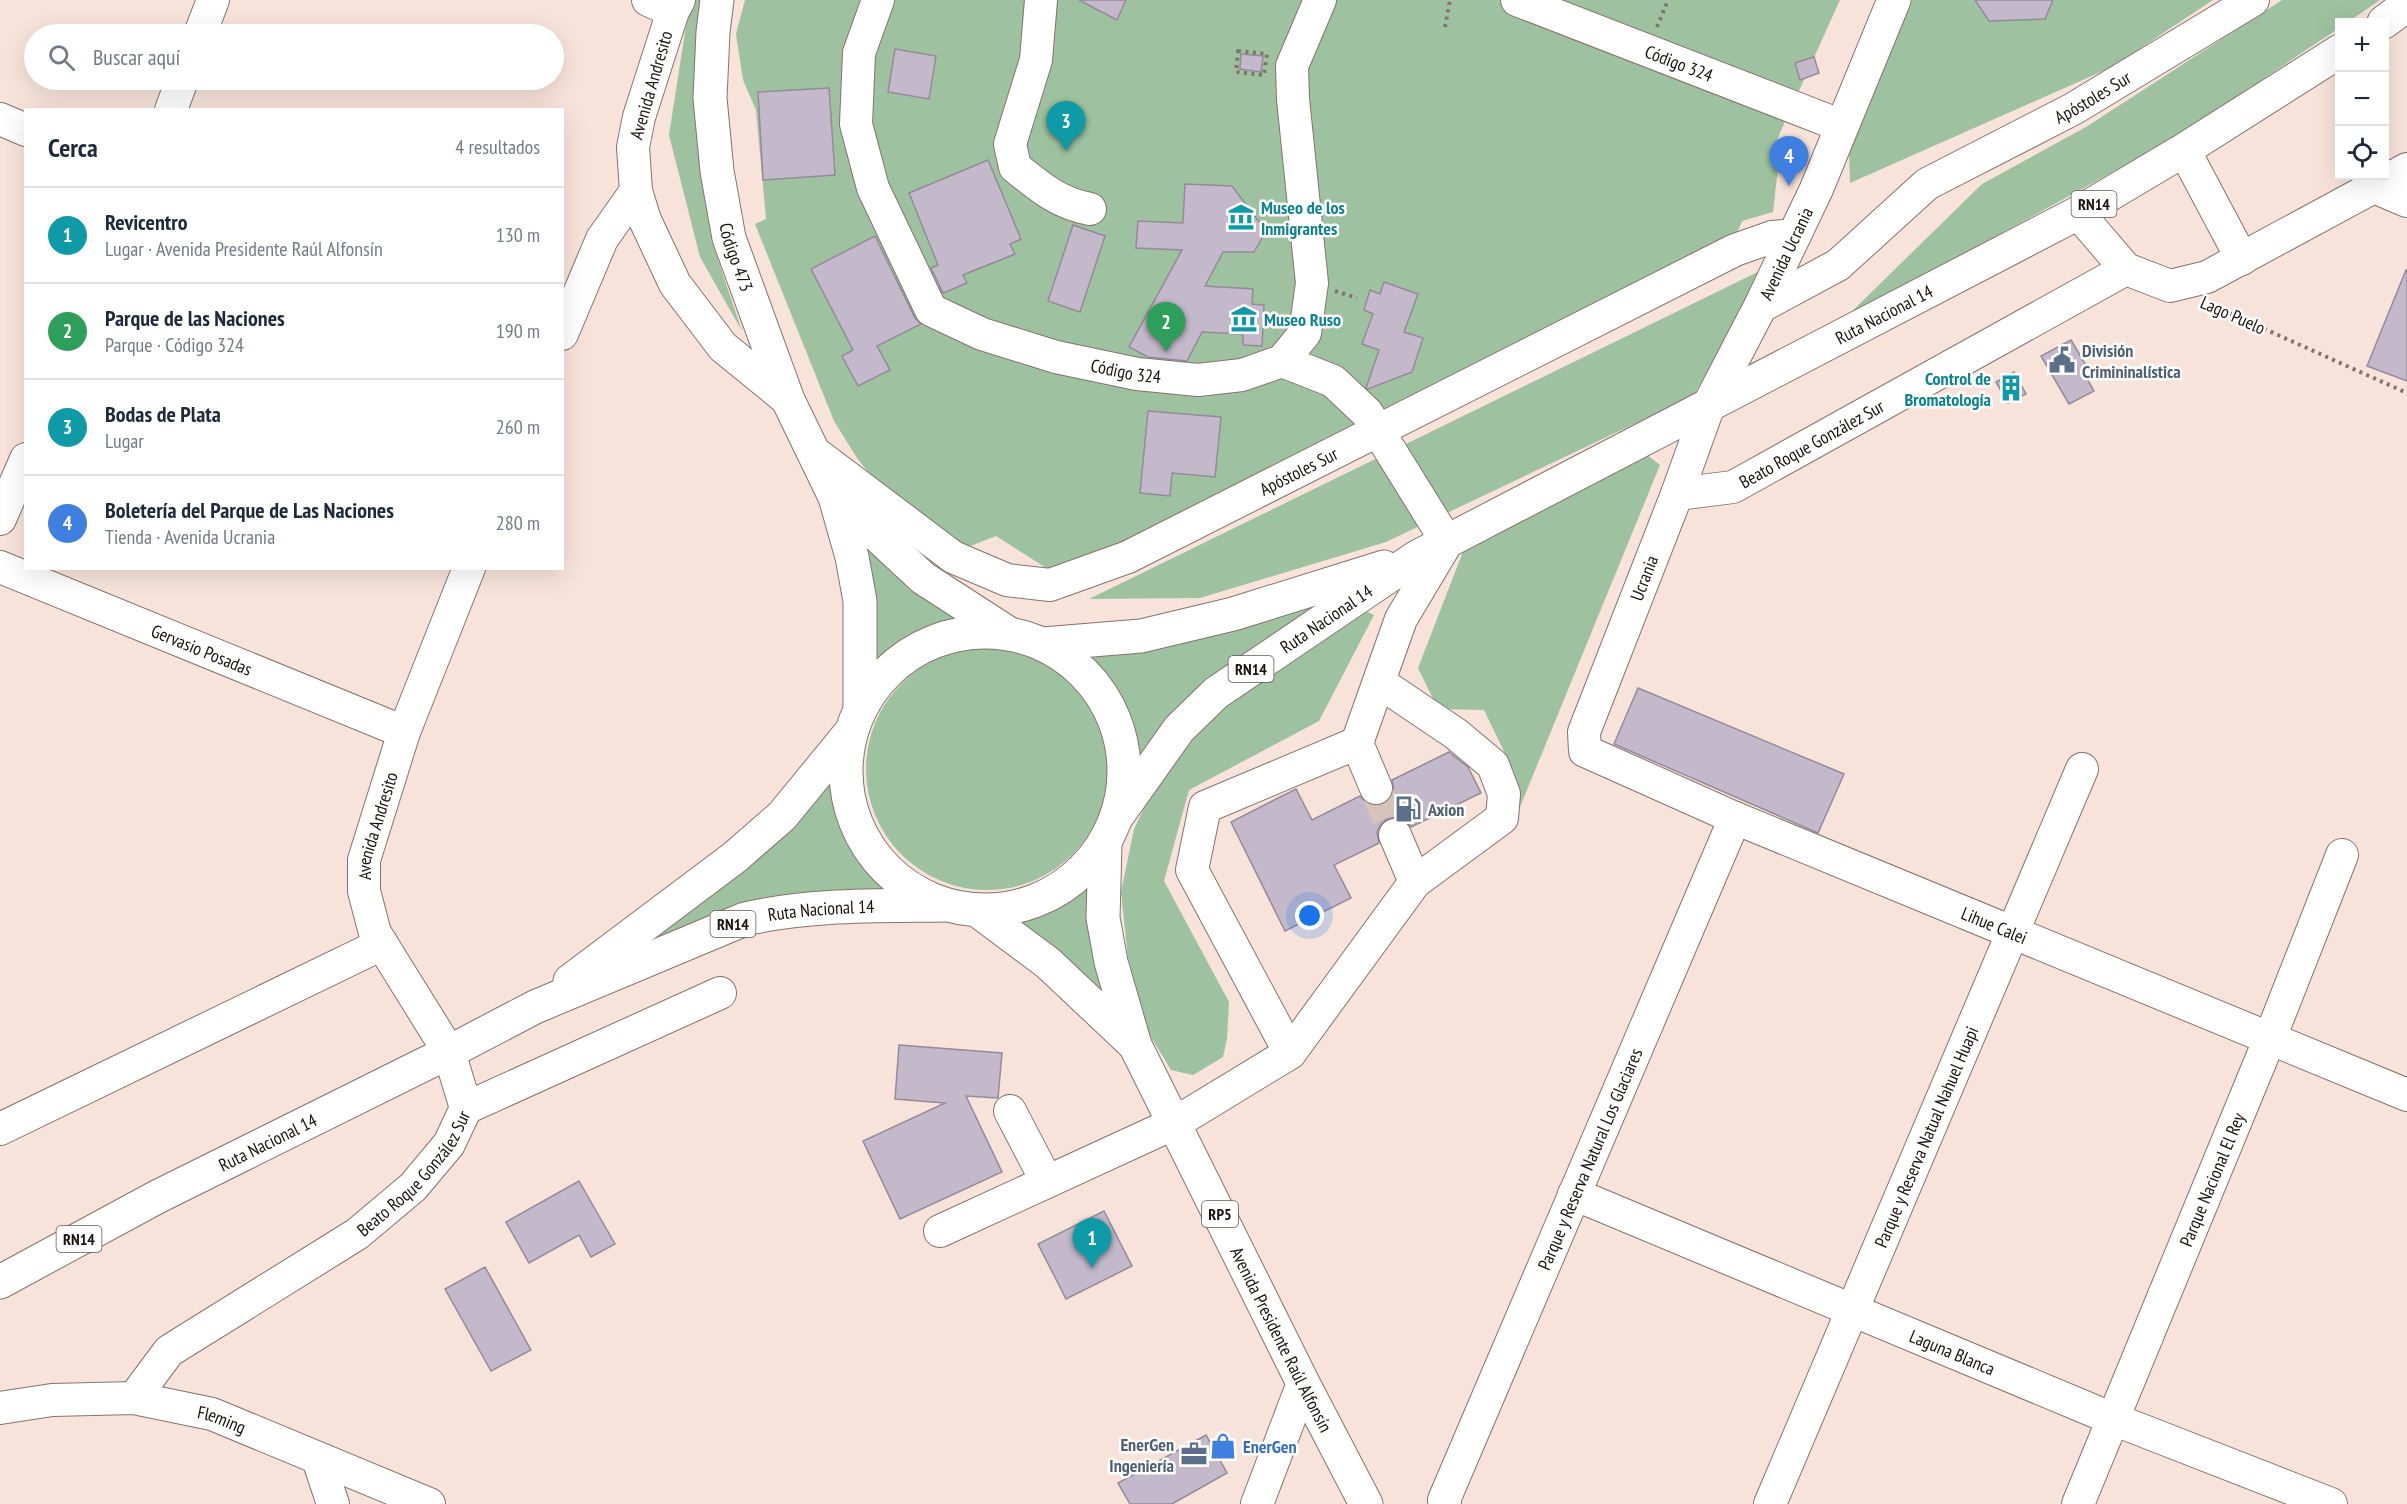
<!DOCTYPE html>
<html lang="es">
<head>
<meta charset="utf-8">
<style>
  body { margin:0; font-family:"PT Sans Narrow",sans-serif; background:#f6f6f7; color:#1f2937 }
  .controls { position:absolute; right:18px; top:18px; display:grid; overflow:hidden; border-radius:0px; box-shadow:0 6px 24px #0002 }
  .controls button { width:54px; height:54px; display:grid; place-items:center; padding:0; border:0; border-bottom:2px solid #e0e1e3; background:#fff; color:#1f2937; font:30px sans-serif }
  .you { position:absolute; left:1310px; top:916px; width:21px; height:21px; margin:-15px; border:4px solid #fff; border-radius:50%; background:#1a73e8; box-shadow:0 0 0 9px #1a73e833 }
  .badge { display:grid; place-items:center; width:39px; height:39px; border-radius:50%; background:#7c3aed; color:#fff; font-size:20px; font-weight:700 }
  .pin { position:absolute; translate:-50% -50px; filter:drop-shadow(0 2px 3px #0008) }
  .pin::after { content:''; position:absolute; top:32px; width:21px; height:18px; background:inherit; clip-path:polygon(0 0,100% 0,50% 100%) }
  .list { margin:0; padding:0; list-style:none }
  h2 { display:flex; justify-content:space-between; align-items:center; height:78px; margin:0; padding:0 24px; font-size:26px }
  h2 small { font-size:20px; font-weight:400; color:#747a83 }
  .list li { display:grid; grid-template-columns:39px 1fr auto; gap:18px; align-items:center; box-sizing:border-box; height:96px; padding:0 24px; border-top:2px solid #e0e1e3 }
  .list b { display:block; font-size:22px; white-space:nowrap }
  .list p { margin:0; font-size:20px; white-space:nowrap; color:#747a83 }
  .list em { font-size:20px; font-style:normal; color:#747a83 }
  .icon { flex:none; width:33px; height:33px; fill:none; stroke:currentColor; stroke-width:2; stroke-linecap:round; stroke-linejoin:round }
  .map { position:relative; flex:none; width:2407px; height:1504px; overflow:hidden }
  .search { position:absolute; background:#fff; box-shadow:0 6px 24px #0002; left:24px; top:24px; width:540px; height:66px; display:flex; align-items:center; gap:15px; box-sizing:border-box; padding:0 21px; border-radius:33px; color:#747a83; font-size:22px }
  .panel { position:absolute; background:#fff; box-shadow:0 6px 24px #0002; left:24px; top:108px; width:540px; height:462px; border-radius:0px }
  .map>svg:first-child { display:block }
  .green { fill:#9ec29f }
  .building { fill:#c4b9ca; stroke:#948a9a; stroke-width:1.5 }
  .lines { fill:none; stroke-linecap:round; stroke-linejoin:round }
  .minor-tunnel { stroke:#d6c4bb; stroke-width:32; stroke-dasharray:32 16; stroke-linecap:butt }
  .minor-casing { stroke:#85736b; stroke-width:34 }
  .major-casing { stroke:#85736b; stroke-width:35 }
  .highway-casing { stroke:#85736b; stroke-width:35 }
  .path { stroke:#80736c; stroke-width:4; stroke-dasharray:3 4.5; stroke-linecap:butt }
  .minor { stroke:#fff; stroke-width:32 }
  .major { stroke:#fff; stroke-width:33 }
  .highway { stroke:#fff; stroke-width:33 }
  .labels { text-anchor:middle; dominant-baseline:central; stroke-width:5; stroke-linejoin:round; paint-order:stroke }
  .shield { fill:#fff; stroke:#5e5957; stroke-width:1.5 }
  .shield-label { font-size:16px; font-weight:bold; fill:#19120f }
  .street-label { font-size:18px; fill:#19120f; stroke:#fff }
  .culture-label { font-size:18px; font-weight:bold; fill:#0d838f; stroke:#fff; text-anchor:start }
  .service-label { font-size:18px; font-weight:bold; fill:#4e5e75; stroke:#fff; text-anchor:start }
  .shop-label { font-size:18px; font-weight:bold; fill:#366cbe; stroke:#fff; text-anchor:start }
</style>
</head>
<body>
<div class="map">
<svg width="2407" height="1504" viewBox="0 0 2407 1504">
  <rect width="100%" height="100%" fill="#f7e3d9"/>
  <g class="green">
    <path d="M690,0h13l-6,114 17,134 28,83 -42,-74 -31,-122z"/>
    <path d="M745,0h1095l-66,146 5,12 -6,54 -31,9 -10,25 -670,332 -66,-42 -28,11 -64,-39 -28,-26 -19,-24 -23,-37 -79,-197 11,-5 -10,-109 -13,-30 -7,-46z"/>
    <path d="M1912,0h301l-101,67 -262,116 -1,-32z"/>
    <path d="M2282,0h98l-32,22h-8l-1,6 -161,108 -337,186 141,-138 104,-57z"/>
    <path d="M1770,266l-77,130 -307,146 -186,56 -111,1z"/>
    <path d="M1647,455l13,10 -140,342 -6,-35 -30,-62 -46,-1 -20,-41 46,-119z"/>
    <path d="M860,544l38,24 74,50 -57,16 -41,39z"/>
    <path d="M1339,593l-203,177 -14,-61 -48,-63z"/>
    <path d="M1360,608l14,7 -55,106 -130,69 -25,91 65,121 -2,37 -4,18 -30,18 -22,-5 -23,-38 -20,-74 -7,-66 13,-63 23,-48 68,-78z"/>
    <circle cx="987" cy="769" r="121"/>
    <path d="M838,766l7,56 22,38 38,34 -269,57z"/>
    <path d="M1098,867l17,144 -110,-95 57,-11z"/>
  </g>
  <g class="building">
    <path d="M1079,0h47l-9,20z"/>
    <path d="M1975,0h78l-8,19 -56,2z"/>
    <path d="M895,49l41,7 -7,43 -41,-7z"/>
    <path d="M1241,54l22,2 -2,16 -21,-3z"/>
    <path d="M1814,57l5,16 -19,7 -5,-17z"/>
    <path d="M829,88l6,87 -72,5 -5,-88z"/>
    <path d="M988,160l33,79 -11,5 5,10 -52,21 4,8 -24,10 -12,-25 7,-3 -29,-72z"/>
    <path d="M1185,184l47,2 34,45 -12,21h-31l-18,34 48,3 -1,15 12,1 -2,41 -19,-1v-11l-41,-2 -15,29 -39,-4 -19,-10 53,-97 -46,-2 2,-27 45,2z"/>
    <path d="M1073,225l32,11 -25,76 -32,-11z"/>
    <path d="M875,236l40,82 6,6 -44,22 13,24 -32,16 -16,-30 11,-6 -42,-81z"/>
    <path d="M2406,270h1v111l-40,-15z"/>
    <path d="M1384,282l34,12 -14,38 19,6 -11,34 -44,17 -2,-1 13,-38 -17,-6 11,-30 -9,-4 6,-20 10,4z"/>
    <path d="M2071,340l17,29 -5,3 11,19 -25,13 -28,-48z"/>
    <path d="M2014,372l12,22 -18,9 -12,-21z"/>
    <path d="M1148,411l73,6 -6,60 -43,-4 -2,23 -30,-3z"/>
    <path d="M1638,688l206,86 -26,59 -204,-89z"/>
    <path d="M1449,752l19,15 13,26 -70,34 -6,-7 -7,-3 -11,2 -6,5 -4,8 2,11 -45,22 17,33 -66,33 -54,-109 65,-33 16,31 48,-24 6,7 7,3 9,-1 8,-6 4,-8 -2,-11z"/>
    <path d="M899,1045l103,8 -4,45 -32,-2 36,76 -102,47 -37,-78 82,-38 -50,-4z"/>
    <path d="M579,1181l36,63 -24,13 -12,-22 -50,28 -23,-41z"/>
    <path d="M1104,1211l28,55 -66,33 -28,-55z"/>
    <path d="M485,1267l46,83 -40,21 -46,-82z"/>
    <path d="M1206,1435l21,38 -55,31h-42l-12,-21z"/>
  </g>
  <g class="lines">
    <path class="minor-tunnel" d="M1376,788l19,47"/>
    <g class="minor-casing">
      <g id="minor">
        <path d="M648,0l25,11"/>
        <path d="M679,0l-6,11 -34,106 -6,30 3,44 9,29 30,64 48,63 65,53"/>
        <path id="s1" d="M878,0l-19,53 -3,71 17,64 58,122 51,24 74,23 81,17 61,6 44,-5 40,-14 23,-28 7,-50 -19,-184 -1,-33 28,-66"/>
        <path d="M1041,0l-5,60 -26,84 5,23c25,20 43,36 75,42"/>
        <path id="s2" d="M1517,0l325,126"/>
        <path d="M200,34l13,-34"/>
        <path d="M171,110l11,-30"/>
        <path d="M0,119l26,11"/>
        <path d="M2184,150l58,109"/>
        <path d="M2374,187l33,14"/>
        <path d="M2078,213l48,56 44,17 37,-9 200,-108"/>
        <path id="s3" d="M1760,307l78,-42 89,-81 146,-75 180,-109"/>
        <path d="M562,334l40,-95 34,-48"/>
        <path d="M1282,361l51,20 34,32 80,129 -46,77 -44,124 19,45"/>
        <path id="s4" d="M1709,405l-32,89 -93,238 1,19 150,67 672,277"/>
        <path id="s5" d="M814,452l139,105 54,23 43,5 78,-28 607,-307 37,-13 23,-2"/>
        <path id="s6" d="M1677,494l56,-7 393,-218"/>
        <path d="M0,519l26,-60"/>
        <path id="s7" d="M0,567l404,165"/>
        <path d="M1379,682l77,52 37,31 11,29 -2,24 -87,64"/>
        <path d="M1290,1053l-98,-183 13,-63 152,-64"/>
        <path id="s8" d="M466,1108l-17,-56 -74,-119 -11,-42v-31l40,-128 65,-164"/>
        <path d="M1010,1111l37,71"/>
        <path d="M0,1129l382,-185"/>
        <path id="s9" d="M1574,1194l539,225 218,85"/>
        <path d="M940,1231l235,-108 115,-70 125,-171 -20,-47"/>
        <path id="s10" d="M134,1398l35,-47 188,-117 56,-47 36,-43 17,-36 254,-115"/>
        <path id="s11" d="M0,1408l52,-8 82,-2 78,16 217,90"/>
        <path d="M318,1459l15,45"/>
        <path d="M1257,1504l46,-121"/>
        <path id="s12" d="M1445,1504l-1,-4 291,-682"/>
        <path id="s13" d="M1770,1504l312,-735"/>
        <path id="s14" d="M2078,1504l192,-466 72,-183"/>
      </g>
    </g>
    <g class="major-casing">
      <g id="major">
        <path id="s15" d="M717,0l-4,32 -3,66 7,73 12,67 59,162 47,97 17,60 8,44v107"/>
        <path id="s16" d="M1709,405l51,-98 56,-117 78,-190"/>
        <path d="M836,497l87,81 85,55"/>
        <path id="s17" d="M1105,844l-2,74 8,44 24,83 168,338 63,121"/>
        <path d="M977,910l71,53 87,82"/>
      </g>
    </g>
    <g class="highway-casing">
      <g id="highway">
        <path d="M2384,22l23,-17"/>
        <circle cx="985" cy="771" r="139"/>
        <path d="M1043,644l98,-8 92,-22 151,-47"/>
        <path id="s18" d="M1118,815l61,-86 37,-36 201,-136 661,-344 106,-63 156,-99"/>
        <path d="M570,981l165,-124 47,-41 68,-83"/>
        <path id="s19" d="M0,1282l157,-85 292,-145 86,-45 210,-88c66,-15 133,-13 200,-14"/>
      </g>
    </g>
    <g class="path">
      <path d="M1445,27l5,-27"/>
      <path d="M1657,27l11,-27"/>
      <path d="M1238,51l29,3 -3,21 -28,-3z"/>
      <path d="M1335,291l22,7"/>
      <path d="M2209,304l198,89"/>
    </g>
    <use href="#minor" class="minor"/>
    <use href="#major" class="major"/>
    <use href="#highway" class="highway"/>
  </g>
  <defs>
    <g id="museum-bare" transform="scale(2.07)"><path d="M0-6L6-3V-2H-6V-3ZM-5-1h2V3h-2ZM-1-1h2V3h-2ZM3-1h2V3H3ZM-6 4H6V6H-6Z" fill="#0f9aa8" stroke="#fff" stroke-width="2.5" paint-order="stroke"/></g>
    <g id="civic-bare" transform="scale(2.07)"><path d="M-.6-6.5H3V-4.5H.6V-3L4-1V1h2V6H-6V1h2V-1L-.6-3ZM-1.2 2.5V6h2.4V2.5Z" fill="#5c6f8a" stroke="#fff" stroke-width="2.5" paint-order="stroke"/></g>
    <g id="building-bare" transform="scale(2.07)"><path d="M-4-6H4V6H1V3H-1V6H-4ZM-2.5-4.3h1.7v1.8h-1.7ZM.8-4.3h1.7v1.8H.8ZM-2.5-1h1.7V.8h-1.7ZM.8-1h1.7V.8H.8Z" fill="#0f9aa8" stroke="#fff" stroke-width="2.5" paint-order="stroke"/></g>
    <g id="fuel-bare" transform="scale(2.07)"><path d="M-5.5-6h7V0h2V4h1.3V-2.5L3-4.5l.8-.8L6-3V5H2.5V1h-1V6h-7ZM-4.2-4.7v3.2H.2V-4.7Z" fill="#5c6f8a" stroke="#fff" stroke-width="2.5" paint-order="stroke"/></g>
    <g id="shop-bare" transform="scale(2.07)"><path d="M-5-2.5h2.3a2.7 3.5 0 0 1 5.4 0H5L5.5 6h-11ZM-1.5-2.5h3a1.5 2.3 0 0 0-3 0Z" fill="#3f7fe0" stroke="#fff" stroke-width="2.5" paint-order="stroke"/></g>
    <g id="office-bare" transform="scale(2.07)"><path d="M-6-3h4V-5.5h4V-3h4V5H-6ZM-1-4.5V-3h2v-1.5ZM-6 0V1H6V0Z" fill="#5c6f8a" stroke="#fff" stroke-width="2.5" paint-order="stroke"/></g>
  </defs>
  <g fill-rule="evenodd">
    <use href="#museum-bare" x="1241" y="217"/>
    <use href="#museum-bare" x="1244" y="319"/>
    <use href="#civic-bare" x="2062" y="360"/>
    <use href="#building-bare" x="2011" y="388"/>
    <use href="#fuel-bare" x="1408" y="809"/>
    <use href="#shop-bare" x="1223" y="1446"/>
    <use href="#office-bare" x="1194" y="1454"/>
  </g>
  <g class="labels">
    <g class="shield">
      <rect x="2071.5" y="191" width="45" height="26" rx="4.5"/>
      <rect x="1228.5" y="656" width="45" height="26" rx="4.5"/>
      <rect x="710.5" y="911" width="45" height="26" rx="4.5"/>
      <rect x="1202" y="1201" width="36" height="26" rx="4.5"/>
      <rect x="56.5" y="1226" width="45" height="26" rx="4.5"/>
    </g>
    <g class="shield-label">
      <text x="2094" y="204">RN14</text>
      <text x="1251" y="669">RN14</text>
      <text x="733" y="924">RN14</text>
      <text x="1220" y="1214">RP5</text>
      <text x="79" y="1239">RN14</text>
    </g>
    <g class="street-label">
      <text stroke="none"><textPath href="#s2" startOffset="174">Código 324</textPath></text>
      <text transform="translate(651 85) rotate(-74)">Avenida Andresito</text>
      <text stroke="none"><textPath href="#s3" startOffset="396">Apóstoles Sur</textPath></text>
      <text stroke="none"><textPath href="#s16" startOffset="170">Avenida Ucrania</textPath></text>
      <text stroke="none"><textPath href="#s15" startOffset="260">Código 473</textPath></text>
      <text stroke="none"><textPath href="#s18" startOffset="926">Ruta Nacional 14</textPath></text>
      <text transform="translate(2233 315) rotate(24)">Lago Puelo</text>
      <text stroke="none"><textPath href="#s1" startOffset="534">Código 324</textPath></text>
      <text stroke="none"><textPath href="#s6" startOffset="146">Beato Roque González Sur</textPath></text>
      <text stroke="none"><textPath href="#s5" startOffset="550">Apóstoles Sur</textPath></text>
      <text transform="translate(1644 578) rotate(-69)">Ucrania</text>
      <text stroke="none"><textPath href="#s18" startOffset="290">Ruta Nacional 14</textPath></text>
      <text stroke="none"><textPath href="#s7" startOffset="218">Gervasio Posadas</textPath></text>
      <text stroke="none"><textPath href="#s8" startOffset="309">Avenida Andresito</textPath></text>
      <text stroke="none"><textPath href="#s19" startOffset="906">Ruta Nacional 14</textPath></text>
      <text stroke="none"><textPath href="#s4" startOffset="814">Lihue Calei</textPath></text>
      <text stroke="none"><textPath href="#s13" startOffset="399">Parque y Reserva Natual Nahuel Huapi</textPath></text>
      <text stroke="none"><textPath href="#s19" startOffset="302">Ruta Nacional 14</textPath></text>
      <text stroke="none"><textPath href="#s12" startOffset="375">Parque y Reserva Natural Los Glaciares</textPath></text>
      <text stroke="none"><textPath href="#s10" startOffset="364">Beato Roque González Sur</textPath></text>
      <text stroke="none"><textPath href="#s14" startOffset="351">Parque Nacional El Rey</textPath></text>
      <text stroke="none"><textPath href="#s17" startOffset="534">Avenida Presidente Raúl Alfonsín</textPath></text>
      <text stroke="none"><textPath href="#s9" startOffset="410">Laguna Blanca</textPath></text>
      <text stroke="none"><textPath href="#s11" startOffset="225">Fleming</textPath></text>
    </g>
    <g class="culture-label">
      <text x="1261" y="207">Museo de los<tspan x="1261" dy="21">Inmigrantes</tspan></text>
      <text x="1264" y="319">Museo Ruso</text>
      <text x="1991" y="378" text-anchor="end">Control de<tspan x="1991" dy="21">Bromatología</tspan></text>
    </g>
    <g class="service-label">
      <text x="2082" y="350">División<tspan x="2082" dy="21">Crimininalística</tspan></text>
      <text x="1428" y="809">Axion</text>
      <text x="1174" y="1444" text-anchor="end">EnerGen<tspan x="1174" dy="21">Ingeniería</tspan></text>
    </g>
    <g class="shop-label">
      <text x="1243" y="1446">EnerGen</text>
    </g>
  </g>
</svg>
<div class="controls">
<button>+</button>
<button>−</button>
<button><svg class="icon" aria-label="locate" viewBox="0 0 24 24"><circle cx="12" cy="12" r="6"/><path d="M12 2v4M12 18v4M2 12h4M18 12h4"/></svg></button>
</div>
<div class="you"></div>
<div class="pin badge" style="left:1092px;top:1268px;background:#0f9aa8">1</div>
<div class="pin badge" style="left:1166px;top:352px;background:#2e9e5b">2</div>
<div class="pin badge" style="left:1066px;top:151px;background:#0f9aa8">3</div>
<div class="pin badge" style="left:1789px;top:186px;background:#3f7fe0">4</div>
<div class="search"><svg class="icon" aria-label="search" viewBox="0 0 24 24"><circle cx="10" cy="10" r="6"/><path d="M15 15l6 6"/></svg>Buscar aquí</div>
<section class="panel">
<h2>Cerca<small>4 resultados</small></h2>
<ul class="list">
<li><span class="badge" style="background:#0f9aa8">1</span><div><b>Revicentro</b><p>Lugar · Avenida Presidente Raúl Alfonsín</p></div><em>130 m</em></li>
<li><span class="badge" style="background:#2e9e5b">2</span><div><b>Parque de las Naciones</b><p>Parque · Código 324</p></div><em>190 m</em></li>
<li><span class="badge" style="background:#0f9aa8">3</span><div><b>Bodas de Plata</b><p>Lugar</p></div><em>260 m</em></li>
<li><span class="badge" style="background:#3f7fe0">4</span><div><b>Boletería del Parque de Las Naciones</b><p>Tienda · Avenida Ucrania</p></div><em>280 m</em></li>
</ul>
</section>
</div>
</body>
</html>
